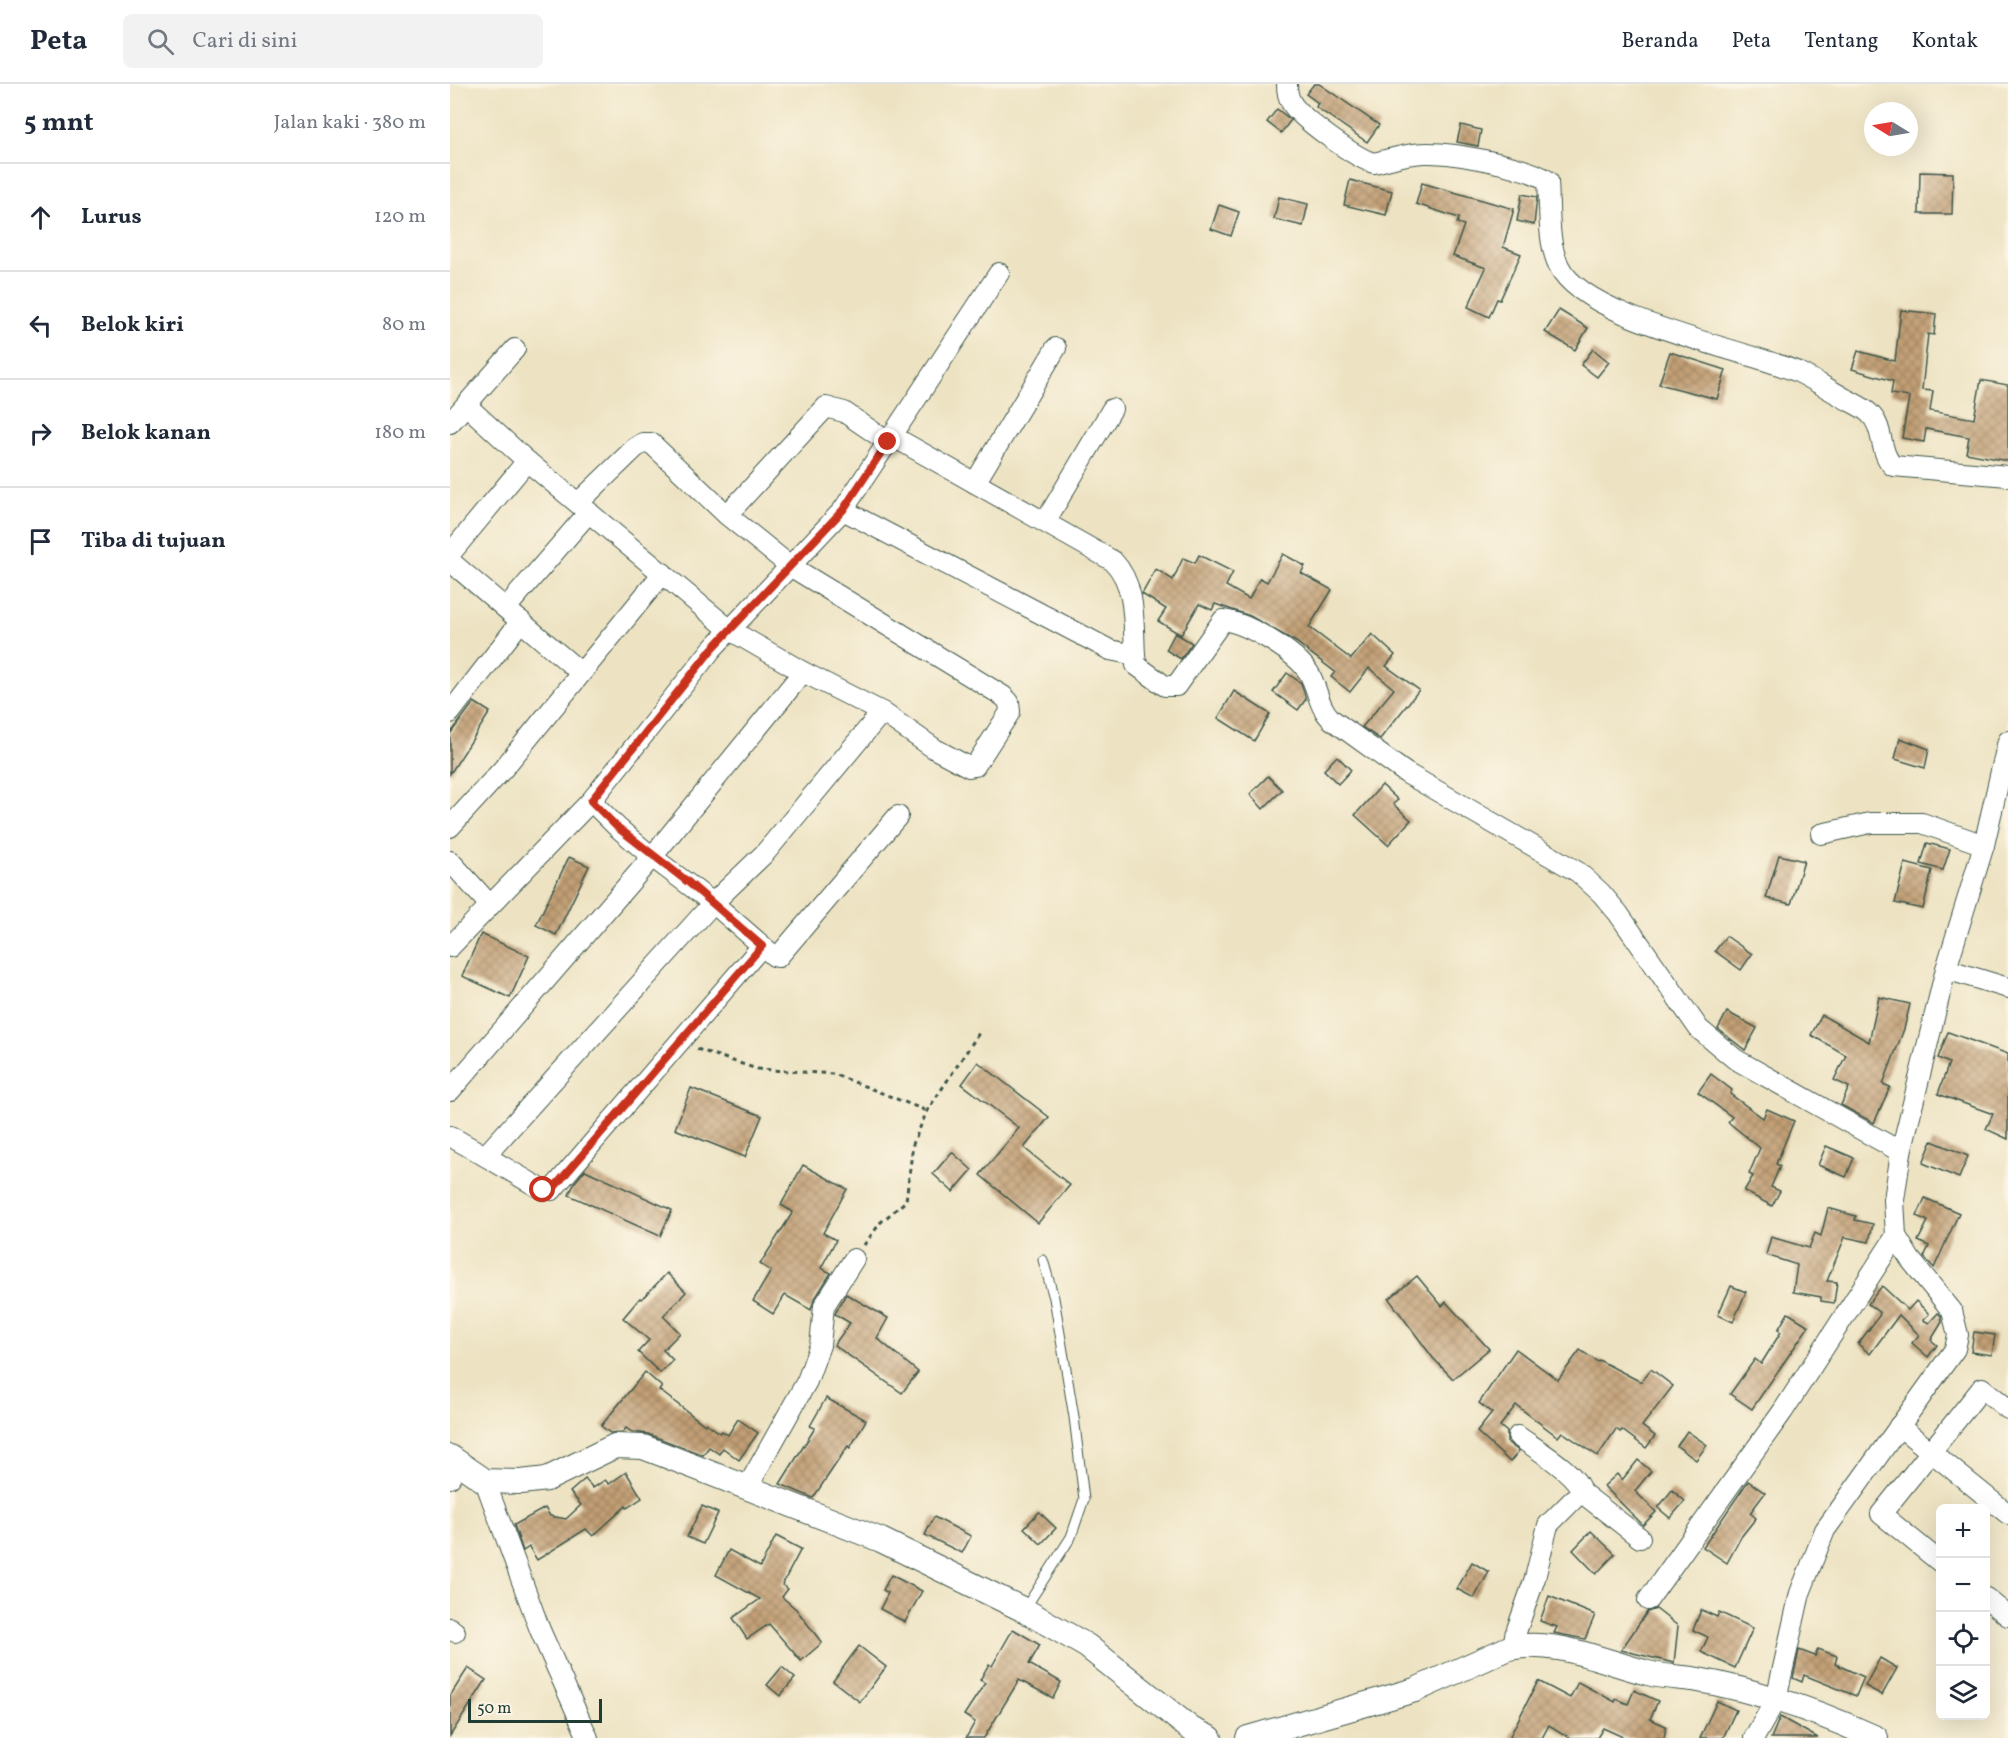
<!DOCTYPE html>
<html lang="id">
<head>
<meta charset="utf-8">
<style>
  body { margin:0; font-family:Vollkorn,serif; background:#f2f2f3; color:#1f2937 }
  .controls { position:absolute; right:18px; bottom:18px; display:grid; overflow:hidden; border-radius:9px; box-shadow:0 6px 24px #0002 }
  .controls button { width:54px; height:54px; display:grid; place-items:center; padding:0; border:0; border-bottom:2px solid #e0e1e3; background:#fff; color:#1f2937; font:30px sans-serif }
  .compass { position:absolute; left:1414px; top:18px; width:54px; height:54px; border-radius:50%; background:#fff; box-shadow:0 6px 24px #0002; rotate:281deg }
  .scale { position:absolute; left:18px; bottom:15px; width:134px; box-sizing:border-box; padding-left:6px; border:3px solid #1f3d34; border-top:0; font-size:16px; line-height:21px; white-space:nowrap; color:#1f3d34; -webkit-text-stroke:4px #fcf5e5; paint-order:stroke }
  .stop { position:absolute; width:18px; height:18px; margin:-14px; border:4px solid #c8321e; border-radius:50%; background:#fff }
  .stop.end { background:#c8321e; border-color:#fff; box-shadow:0 2px 6px #0008 }
  .list { margin:0; padding:0; list-style:none }
  h2 { display:flex; justify-content:space-between; align-items:center; height:78px; margin:0; padding:0 24px; font-size:26px }
  h2 small { font-size:20px; font-weight:400; color:#747a83 }
  .list li { display:grid; grid-template-columns:39px 1fr auto; gap:18px; align-items:center; box-sizing:border-box; height:108px; padding:0 24px; border-top:2px solid #e0e1e3 }
  .list b { display:block; font-size:22px; white-space:nowrap }
  .list em { font-size:20px; font-style:normal; color:#747a83 }
  .icon { flex:none; width:33px; height:33px; fill:none; stroke:currentColor; stroke-width:2; stroke-linecap:round; stroke-linejoin:round }
  .map { position:relative; flex:none; width:1558px; height:1654px; overflow:hidden }
  header { display:flex; align-items:center; gap:36px; box-sizing:border-box; height:84px; padding:0 30px; background:#fff; border-bottom:2px solid #e0e1e3 }
  header strong { font-size:28px }
  nav { display:flex; gap:33px; margin-inline-start:auto; font-size:21px }
  .search { width:420px; height:54px; background:#f2f2f3; display:flex; align-items:center; gap:15px; box-sizing:border-box; padding:0 21px; border-radius:9px; color:#747a83; font-size:22px }
  main { display:flex }
  aside { flex:1; background:#fff }
  .map>svg:first-child { display:block }
  .building { fill:url(#building-cross-hatch) }
  .lines { fill:none; stroke-linecap:round; stroke-linejoin:round }
  .service-casing { stroke:#3e5649; stroke-width:11 }
  .minor-casing { stroke:#3e5649; stroke-width:22 }
  .tertiary-casing { stroke:#3e5649; stroke-width:26 }
  .path { stroke:#3e5649; stroke-width:3; stroke-dasharray:4.5 4.5; stroke-linecap:butt }
  .service { stroke:#fff; stroke-width:9 }
  .minor { stroke:#fff; stroke-width:20 }
  .tertiary { stroke:#fff; stroke-width:24 }
  .route { stroke:#c8321e; stroke-width:8 }
</style>
</head>
<body>
<header>
<strong>Peta</strong>
<div class="search"><svg class="icon" aria-label="search" viewBox="0 0 24 24"><circle cx="10" cy="10" r="6"/><path d="M15 15l6 6"/></svg>Cari di sini</div>
<nav><a>Beranda</a><a>Peta</a><a>Tentang</a><a>Kontak</a></nav>
</header>
<main>
<aside>
<h2>5 mnt<small>Jalan kaki · 380 m</small></h2>
<ul class="list">
<li><svg class="icon" aria-label="ahead" viewBox="0 0 24 24"><path d="M12 20V5M6 11l6-6 6 6"/></svg><div><b>Lurus</b></div><em>120 m</em></li>
<li><svg class="icon" aria-label="left" viewBox="0 0 24 24"><path d="M17 20v-9H6M10 6l-5 5 5 5"/></svg><div><b>Belok kiri</b></div><em>80 m</em></li>
<li><svg class="icon" aria-label="right" viewBox="0 0 24 24"><path d="M7 20v-9h11M14 6l5 5-5 5"/></svg><div><b>Belok kanan</b></div><em>180 m</em></li>
<li><svg class="icon" aria-label="arrive" viewBox="0 0 24 24"><path d="M6 21V4h12l-3 4 3 4H6"/></svg><div><b>Tiba di tujuan</b></div></li>
</ul>
</aside>
<div class="map">
<svg width="1558" height="1654" viewBox="0 0 1558 1654">
  <defs>
    <pattern id="building-cross-hatch" width="8" height="8" patternUnits="userSpaceOnUse" patternTransform="scale(1.5)"><rect width="8" height="8" fill="#c29f75"/><path d="M0 0l8 8M0 8l8-8" fill="none" stroke="#9d8361"/></pattern>
  </defs>
  <rect width="100%" height="100%" fill="#fcf5e5"/>
  <filter id="ink" filterUnits="userSpaceOnUse"><feTurbulence type="fractalNoise" baseFrequency=".0167" numOctaves="2"/><feDisplacementMap in="SourceGraphic" scale="12" xChannelSelector="R" yChannelSelector="G"/><feConvolveMatrix kernelMatrix="1 2 1 2 8 2 1 2 1" color-interpolation-filters="sRGB"/></filter>
  <filter id="wash" filterUnits="userSpaceOnUse"><feTurbulence type="fractalNoise" baseFrequency=".008" numOctaves="4" result="noise"/><feDisplacementMap in="SourceGraphic" scale="24" xChannelSelector="R" yChannelSelector="G"/><feGaussianBlur stdDeviation="1.35" result="paint"/><feColorMatrix in="noise" values="0 0 0 0 0 0 0 0 0 0 0 0 0 0 0 0 0 1.4 0 .05"/><feComposite in="paint" operator="in"/></filter>
  <g filter="url(#wash)">
    <rect width="100%" height="100%" fill="#ede3c3"/>
    <g id="blocks">
      <g class="building">
        <path d="M864,0h5l60,41 -12,17 -51,-35 2,-4 -12,-9z"/>
        <path d="M827,25l14,11 -10,13 -14,-11z"/>
        <path d="M1011,41l20,5 -3,16 -21,-4z"/>
        <path d="M1470,88l33,1 -1,41h-33z"/>
        <path d="M900,96l42,11 -6,24 -42,-10z"/>
        <path d="M972,99l92,26 -11,38 18,7 -21,46 -3,-1 -8,18 -21,-10 18,-39 -33,-12 11,-31 -7,-2 2,-5 -43,-14z"/>
        <path d="M1072,110l15,3 -3,28 -17,-4z"/>
        <path d="M829,113l29,7 -5,22 -29,-7z"/>
        <path d="M769,121l20,7 -8,24 -20,-7z"/>
        <path d="M1109,226l29,18 -13,22 -30,-18z"/>
        <path d="M1451,226l35,4 -2,21 -6,-1 -6,56 11,1 -3,20 44,8 7,-39 27,5v76l-42,-8 3,-16 -43,-8 -2,13 -22,-4 7,-41 -18,-3 2,-13 -41,-12 6,-18 37,10z"/>
        <path d="M1143,265l16,13 -12,15 -16,-12z"/>
        <path d="M1220,268l56,18 -9,29 -58,-15z"/>
        <path d="M833,470l22,12 -4,7 31,17 -23,37 42,32 21,-25 23,21 -9,11 33,24 -39,49 -18,-12 32,-38 -25,-21 -19,24 -19,-15 4,-5 -39,-30 -46,-26 -35,-12 -3,6 -13,-6 -18,31 -23,-14 8,-12 -24,-15 14,-25 17,11 10,-22 12,5 4,-8 34,17 -7,14 23,13 11,-21 7,4z"/>
        <path d="M725,549l17,10 -11,16 -15,-9z"/>
        <path d="M837,589l14,10 5,16 -8,11 -25,-18z"/>
        <path d="M784,607l36,23 -16,27 -36,-23z"/>
        <path d="M24,618l16,10 -40,62v-40z"/>
        <path d="M1450,654l29,11 -4,19 -30,-9z"/>
        <path d="M887,672l14,14 -13,14 -14,-14z"/>
        <path d="M818,692l14,14 -19,19 -13,-15z"/>
        <path d="M932,701l16,15 -5,4 18,16 -23,25 -33,-30z"/>
        <path d="M1477,759l23,6 -7,21 -22,-6z"/>
        <path d="M1329,771l25,6 -13,43 -25,-6z"/>
        <path d="M119,773l20,9 -33,69 -20,-10z"/>
        <path d="M1455,779l27,7 -9,39 -28,-6z"/>
        <path d="M31,850l48,22 -19,42 -48,-22z"/>
        <path d="M1276,852l26,18 -11,16 -26,-19z"/>
        <path d="M1429,913l31,7 -6,25 -21,55 7,3 -16,36 -33,-18 8,-18 -15,-7 12,-25 -35,-20 11,-20 47,27z"/>
        <path d="M1277,928l30,16 -12,22 -27,-21z"/>
        <path d="M1498,948l60,22v85l-22,-10 7,-15 -55,-20 11,-31 -11,-5z"/>
        <path d="M528,978l71,55 -25,31 46,37 -32,38 -58,-48 39,-47 -57,-44z"/>
        <path d="M1261,990l21,16 -2,4 33,24 4,-9 27,12 -18,43 4,2 -9,21 9,4 -8,15 -28,-15 9,-15 -4,-2 11,-26 -32,-26 4,-5 -34,-25z"/>
        <path d="M241,1004l71,28 -17,41 -70,-28z"/>
        <path d="M1482,1057l36,15 -9,22 -36,-15z"/>
        <path d="M1376,1062l28,12 -8,19 -28,-12z"/>
        <path d="M502,1068l20,18 -19,22 -20,-18z"/>
        <path d="M353,1081l44,24 -24,44 13,7 -15,28 10,5 -17,27 -3,10 -26,-15 -12,19 -20,-13 18,-30 -11,-7 33,-52 -12,-7z"/>
        <path d="M135,1086l87,40 -12,26 -91,-41 6,-13z"/>
        <path d="M1475,1114l34,15 -25,55 -10,-11 5,-11 -11,-5 10,-20 -11,-5z"/>
        <path d="M1378,1124l28,8 -1,4 18,4 -4,18 -24,-5 -18,44 10,1 -3,21 -13,-2v-4l-28,-5 4,-27 -31,-10 5,-18 38,11 6,-15 6,3z"/>
        <path d="M217,1189l19,19 -23,24 17,17 -17,17 10,10 -13,13 -22,-21 11,-12 -26,-22 17,-20 2,1z"/>
        <path d="M967,1192l25,30 4,-4 43,47 -36,30 -20,-21 -44,-59z"/>
        <path d="M1281,1202l15,6 -13,30 -15,-7z"/>
        <path d="M1432,1202l26,24 8,-9 13,13 -6,6 6,3 9,-10 3,3 1,6 -11,18 6,5 -9,12 -16,-14 7,-8 -20,-20 -29,39 -12,-10 21,-28 1,-3 -12,-9z"/>
        <path d="M396,1210l42,24 -11,20 41,34 -16,21 -68,-48 16,-22 -15,-9z"/>
        <path d="M1338,1229l21,13 -57,83 -22,-15 25,-35 6,5 20,-32 -3,-2z"/>
        <path d="M1524,1248l21,3 -3,20 -21,-3z"/>
        <path d="M1066,1265l42,31 22,-30 18,12 1,-2 42,22 10,-13 22,17 -31,40 13,10 -9,12 -24,-18 -2,2 -4,-3 -18,27 -36,-24 -4,5 -42,-32 -16,21 7,6v10l12,9 -9,11 -33,-30 15,-19 -13,-10z"/>
        <path d="M195,1288l17,15 -3,3 46,35 1,-2 14,10 2,-2 6,4 10,-16 20,14 -19,27 -16,-12 -4,6 -10,-7 -6,8 -55,-21 -16,-2 -6,-4 -3,4 -13,1 -9,-7z"/>
        <path d="M376,1314l40,22 -16,28 -2,-2 -35,52 -33,-14 35,-56 -5,-2z"/>
        <path d="M1237,1347l20,14 -11,15 -19,-14z"/>
        <path d="M1188,1376l13,11 -16,20 21,21 -13,13 -39,-39 13,-12 5,6z"/>
        <path d="M176,1388l16,26 -15,10 -1,-2 -33,30 -7,-7 -49,31 -8,-13 -6,4 -9,-26 31,-17 5,8 16,3 15,-14 -11,-13 15,-13 8,9 12,-8 4,4z"/>
        <path d="M1298,1397l17,12 -15,20 6,5 -15,19 -14,26 -24,-16z"/>
        <path d="M1222,1406l13,11 -15,17 -12,-10z"/>
        <path d="M252,1422l16,7 -15,31 -16,-7z"/>
        <path d="M589,1428l17,16 -15,16 -17,-16z"/>
        <path d="M484,1433l37,19 -9,17 -37,-18z"/>
        <path d="M1141,1447l24,23 -19,20 -23,-24z"/>
        <path d="M326,1452l25,13 -19,36 6,4 -6,8 14,12 26,34 -21,18 -32,-37 -22,15 -14,-21 27,-19 -44,-24 13,-25 31,17z"/>
        <path d="M1022,1478l17,10 -15,26 -17,-9z"/>
        <path d="M441,1491l31,16 -17,31 -25,-13 8,-16 -5,-3z"/>
        <path d="M1099,1512l46,19 -10,24 -31,-6 3,-6 -17,-6z"/>
        <path d="M1206,1525l22,17 -4,37 -53,-13 26,-38z"/>
        <path d="M1251,1526l16,7 2,-5 34,16 -18,40 -34,-16 7,-15 -15,-7z"/>
        <path d="M563,1545l27,16 -11,19 32,18 -8,16 -34,-18 -35,58h-18l9,-16 -11,-7 21,-32 -5,-3 9,-16 3,2z"/>
        <path d="M409,1562l27,21 -26,35 -27,-21z"/>
        <path d="M1368,1565l19,7 -2,8 29,13 -8,19 -52,-21 -2,7 -9,-4 6,-28 16,6z"/>
        <path d="M1430,1574l17,10 -15,27 -17,-9z"/>
        <path d="M332,1583l13,11 -15,18 -13,-11z"/>
        <path d="M18,1584l18,12 -36,56v-40z"/>
        <path d="M1088,1597l32,17 8,-16 37,20 1,-3 12,5 6,-14 24,11 -8,18 16,7 -2,12h-39l-22,-10 -6,10h-27l-21,-13 -7,13h-33z"/>
        <path d="M1267,1617l19,9 -13,28h-23z"/>
        <path d="M1330,1633l38,21h-47z"/>
      </g>
    </g>
  </g>
  <g filter="url(#ink)">
    <use href="#blocks" fill-opacity="0" stroke="#3e5649" stroke-width="1.5"/>
    <g class="lines">
      <g class="service-casing">
        <path id="service" d="M574,1526l47,-73 13,-38 -10,-82 -20,-119 -11,-38"/>
      </g>
      <g class="minor-casing">
        <g id="minor">
          <path d="M837,0c0,6 1,13 4,18 7,15 66,57 83,61 17,-4 34,-10 51,-10 27,-1 102,13 123,28 2,27 -1,61 11,85 25,53 185,83 239,106 16,8 32,18 48,27 7,4 17,8 23,14 16,14 9,38 24,53l115,10"/>
          <path d="M16,321l61,56 203,169 73,42 79,40 53,37 34,18 6,-1 35,-54 -1,-10 -6,-6 -213,-130 -63,-51 -76,-72h-8l-8,5 -57,55"/>
          <path d="M0,339l65,-74"/>
          <path d="M442,352l221,125c24,25 20,62 22,94"/>
          <path d="M525,399l81,-135"/>
          <path d="M393,426l267,140 25,5 1,10 29,21h11l47,-66c24,3 73,32 86,53 9,16 9,33 22,46l75,54 172,99 23,21 17,20 81,116 36,30 166,93"/>
          <path d="M277,431l99,-108 18,5 44,30"/>
          <path d="M595,438l67,-113"/>
          <path d="M0,470l77,-93"/>
          <path d="M0,477l130,111"/>
          <path d="M56,524l83,-96"/>
          <path d="M432,628l-117,141 -52,50 61,53 4,1 120,-141"/>
          <path d="M0,629l71,-92"/>
          <path d="M141,717l26,26 35,30 151,-185"/>
          <path d="M0,743l53,-58 160,-196"/>
          <path d="M1371,750l49,-11h52l62,22"/>
          <path d="M0,777l39,43"/>
          <path d="M0,863l141,-146 121,-152 131,-139 156,-237"/>
          <path d="M1496,885l62,19"/>
          <path d="M0,1007l202,-234 61,46 -228,253 -35,-20"/>
          <path d="M35,1072l58,34h9l210,-244"/>
          <path d="M1449,1342l109,88"/>
          <path d="M0,1394l4,-17"/>
          <path d="M35,1397l55,149 48,108"/>
          <path d="M297,1404l60,-107 13,-36 4,-39 30,-47"/>
          <path d="M1131,1408l59,46"/>
          <path d="M1490,1478l-59,-48 101,-126 26,21"/>
          <path d="M1536,1514l22,18"/>
          <path d="M1198,1516l135,-189 113,-175"/>
          <path d="M0,1544l5,4"/>
          <path d="M1067,1562l-3,-2 1,-9 20,-57 13,-53 33,-33c-3,-19 -47,-44 -63,-56"/>
          <path d="M1304,1654l22,-39 24,-106 25,-63 130,-181 3,-14 -6,-24 -42,-52 -14,-23 -2,-36 7,-48 45,-183 38,-124 24,-104"/>
        </g>
      </g>
      <g class="tertiary-casing">
        <g id="tertiary">
          <path d="M0,1373l35,24 36,1 26,-3 68,-33 28,1 16,6 222,87 143,70 63,36 104,83 19,9"/>
          <path d="M798,1654l167,-48 94,-42c46,-10 95,14 139,25 15,4 30,4 45,6 64,11 124,32 183,59"/>
        </g>
      </g>
      <g class="path">
        <path d="M247,965l60,20 77,5 93,37"/>
        <path d="M414,1161l17,-23 25,-21 7,-57 14,-33 54,-81"/>
      </g>
      <use href="#service" class="service"/>
      <use href="#minor" class="minor"/>
      <use href="#tertiary" class="tertiary"/>
    </g>
  </g>
  <g class="lines" filter="url(#ink)">
    <path class="route" d="M93,1106h9l210,-244 -74,-64 -71,-55 -26,-26 121,-152 131,-139 45,-68"/>
  </g>
</svg>
<div class="controls">
<button>+</button>
<button>−</button>
<button><svg class="icon" aria-label="locate" viewBox="0 0 24 24"><circle cx="12" cy="12" r="6"/><path d="M12 2v4M12 18v4M2 12h4M18 12h4"/></svg></button>
<button><svg class="icon" aria-label="layers" viewBox="0 0 24 24"><path d="M12 4l9 5-9 5-9-5zM3 14l9 5 9-5"/></svg></button>
</div>
<svg class="compass" viewBox="-18 -18 36 36"><path d="M0-13l5 13h-10z" fill="#e53935"/><path d="M0 13l5-13h-10z" fill="#747a83"/></svg>
<div class="scale">50 m</div>
<div class="stop" style="left:93px;top:1106px"></div>
<div class="stop end" style="left:438px;top:358px"></div>
</div>
</main>
</body>
</html>
